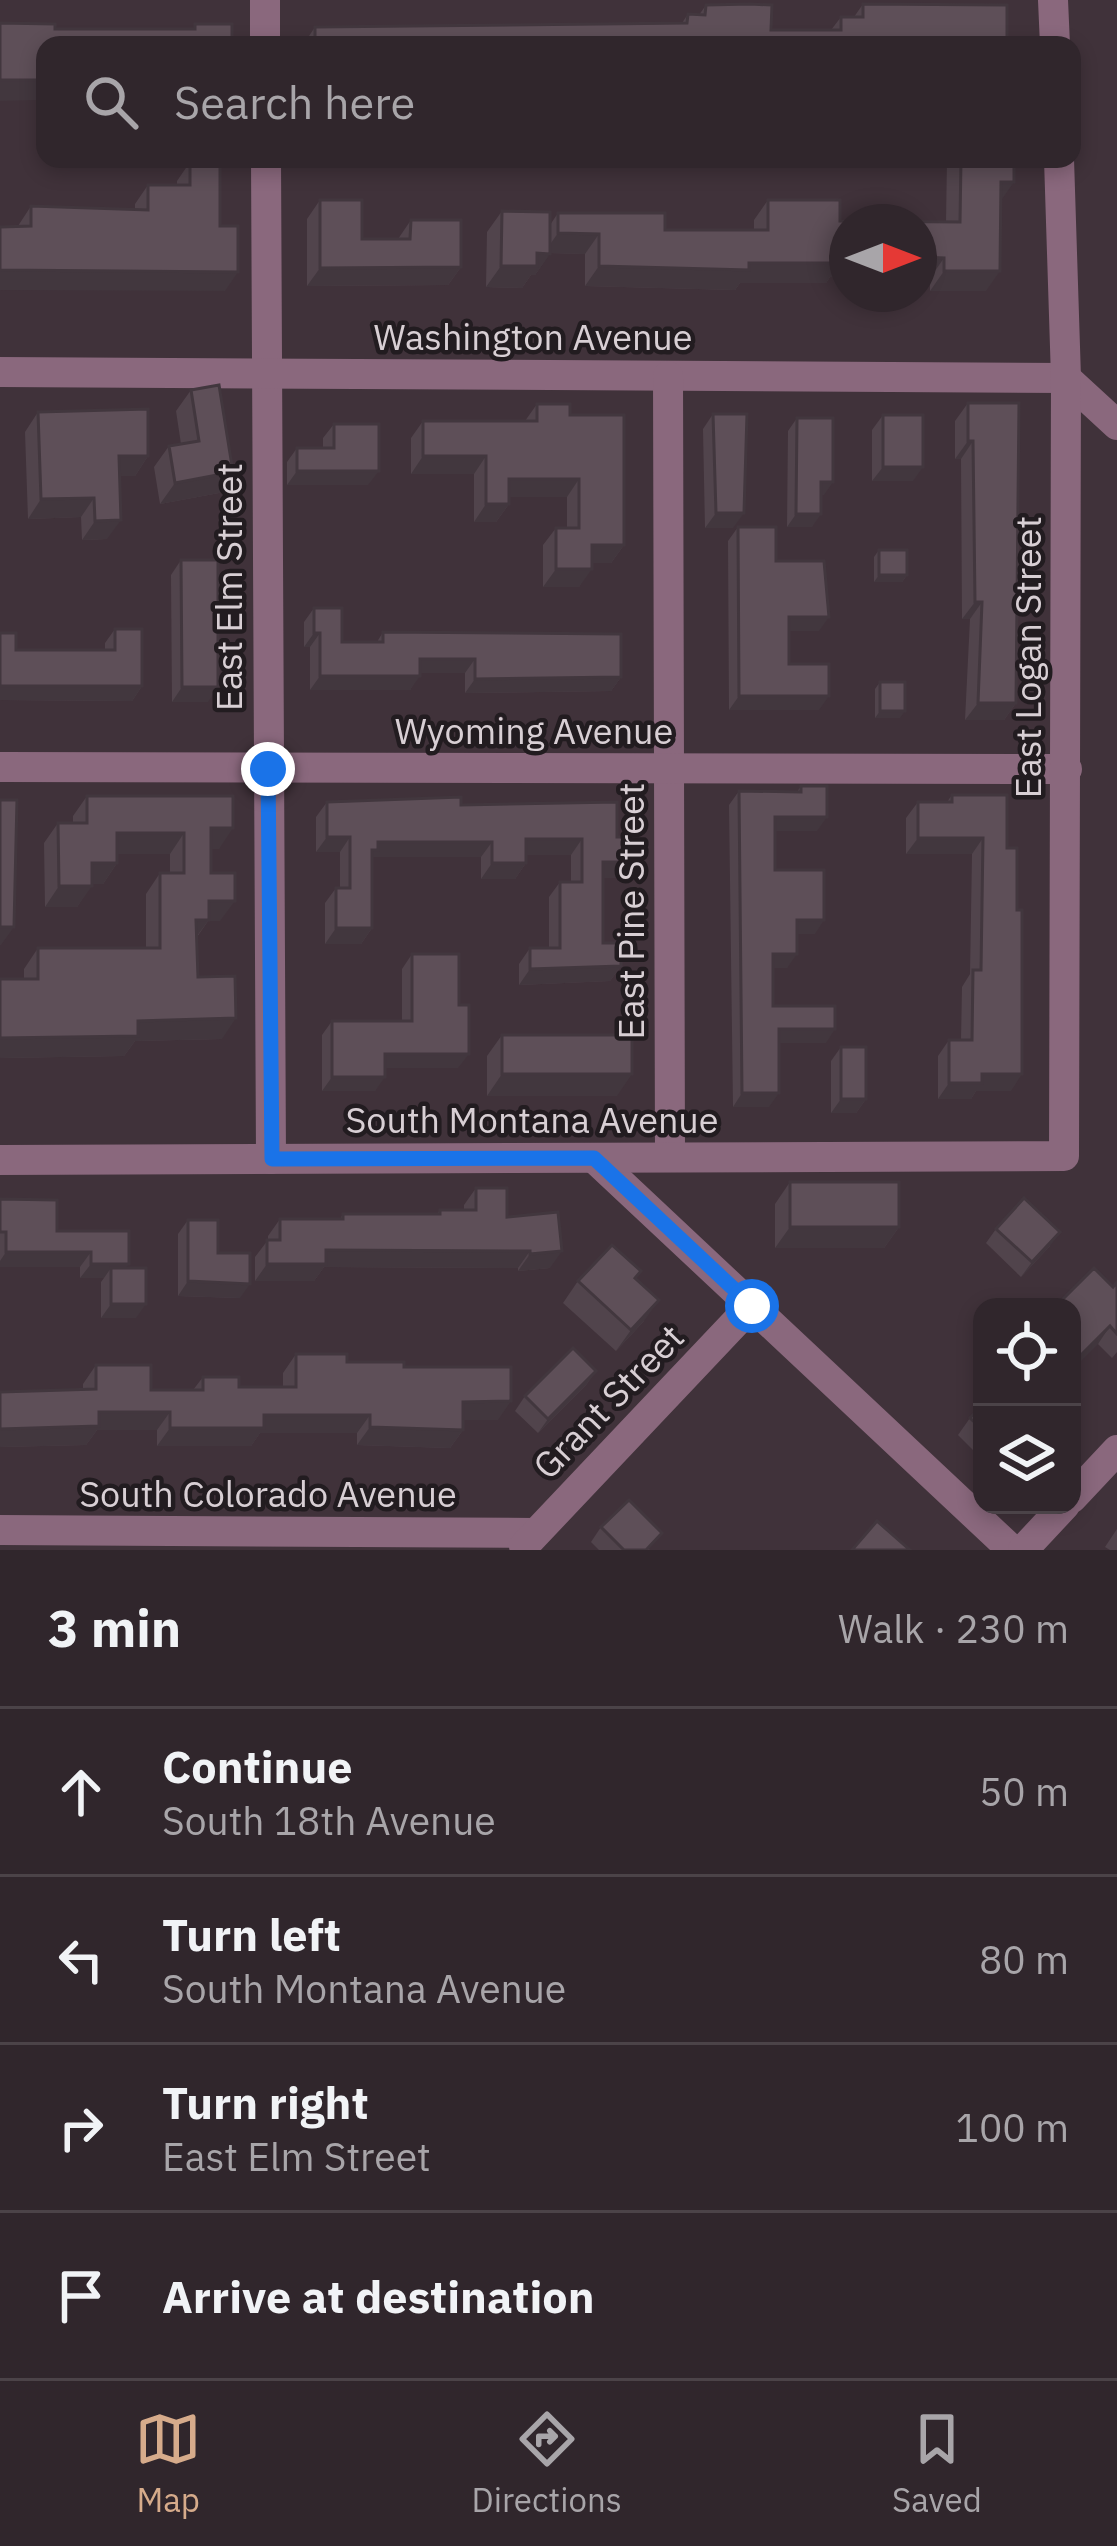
<!DOCTYPE html>
<html lang="en">
<head>
<meta charset="utf-8">
<style>
  body { margin:0; font-family:"IBM Plex Sans",sans-serif; background:#3c3238; color:#f1f3f6 }
  .controls { position:absolute; right:36px; bottom:36px; display:grid; overflow:hidden; border-radius:24px; box-shadow:0 6px 18px #0003 }
  .controls button { width:108px; height:108px; display:grid; place-items:center; padding:0; border:0; border-bottom:3px solid #4b4348; background:#30262c; color:#f1f3f6; font:60px sans-serif }
  .compass { position:absolute; left:829px; top:204px; width:108px; height:108px; border-radius:50%; background:#30262c; box-shadow:0 6px 18px #0003; rotate:90deg }
  .stop { position:absolute; width:36px; height:36px; margin:-27px; border:9px solid #1a73e8; border-radius:50%; background:#fff }
  .stop.end { background:#1a73e8; border-color:#fff; box-shadow:0 3px 12px #0008 }
  .list { margin:0; padding:0; list-style:none }
  h2 { display:flex; justify-content:space-between; align-items:center; height:156px; margin:0; padding:0 48px; font-size:51px }
  h2 small { font-size:39px; font-weight:400; color:#a8a5a9 }
  .list li { display:grid; grid-template-columns:78px 1fr auto; gap:36px; align-items:center; box-sizing:border-box; height:168px; padding:0 48px; border-top:3px solid #4b4348 }
  .list b { display:block; font-size:45px; white-space:nowrap }
  .list p { margin:0; font-size:39px; white-space:nowrap; color:#a8a5a9 }
  .list em { font-size:39px; font-style:normal; color:#a8a5a9 }
  .icon { flex:none; width:66px; height:66px; fill:none; stroke:currentColor; stroke-width:2; stroke-linecap:round; stroke-linejoin:round }
  .map { position:relative; flex:none; width:1117px; height:1550px; overflow:hidden }
  .search { position:absolute; background:#30262c; box-shadow:0 6px 18px #0003; left:36px; right:36px; top:36px; height:132px; display:flex; align-items:center; gap:30px; box-sizing:border-box; padding:0 42px; border-radius:24px; color:#a8a5a9; font-size:45px }
  .sheet { height:828px; background:#30262c }
  nav { display:flex; justify-content:space-around; align-items:center; box-sizing:border-box; height:168px; border-top:3px solid #4b4348; background:#30262c; font-size:33px; color:#a8a5a9 }
  nav a { display:grid; justify-items:center; gap:6px }
  nav .on { color:#d6ab8b }
  .map>svg:first-child { display:block }
  .lines { fill:none; stroke-linecap:round; stroke-linejoin:round }
  .minor { stroke:#8a687d; stroke-width:30 }
  .wall { fill:#51444c }
  .shaded-wall { fill:#42373e }
  .building { fill:#5e4f58; stroke:#42373e; stroke-width:3 }
  .route { stroke:#1a73e8; stroke-width:15 }
  .labels { text-anchor:middle; dominant-baseline:central; stroke-width:9; stroke-linejoin:round; paint-order:stroke }
  .street-label { font-size:36px; fill:#d8cfd4; stroke:#221c20 }
</style>
</head>
<body>
<div class="map">
<svg width="1117" height="1550" viewBox="0 0 1117 1550">
  <rect width="100%" height="100%" fill="#40323a"/>
  <g class="lines">
    <g class="minor">
      <path d="M265,0v45"/>
      <path d="M1053,0l2,45"/>
      <path d="M266,159l5,1000"/>
      <path d="M0,372l1066,6 51,47"/>
      <path d="M668,376l2,781"/>
      <path d="M0,767l1067,2"/>
      <path d="M594,1158l418,392"/>
      <path d="M0,1160l1064,-4 2,-778 -7,-219"/>
      <path d="M1072,1498l45,-48"/>
      <path d="M0,1530l535,3"/>
      <path d="M524,1546l228,-241"/>
      <path d="M1023,1550l42,-45"/>
    </g>
  </g>
  <g class="wall">
    <path d="M863,4l144,41h-704l12,-18 367,-4 6,-9 11,1 7,-10 65,25h60l10,-13h13z"/>
    <path d="M947,159h67l-13,41 -15,91h-56v-13l-83,-56v55h-17l-4,6h-86l-5,7 -150,-4v-32l-35,-1 -15,22h-4l-9,13 -36,-1 1,-55 15,-21 48,14 8,-12 107,17h89v-10l14,-20 72,21 106,1z"/>
    <path d="M190,162l30,64 5,65 -207,-65 13,-20 104,3v-5l13,-19h29v-4z"/>
    <path d="M320,200l42,39h36l13,-19 50,47 -13,18 -141,1v-67z"/>
    <path d="M191,390l42,82 -14,21 -59,11 -6,-37 15,-21 12,-2 -5,-33z"/>
    <path d="M968,403l48,300 -12,17h-39l5,-101h-8l-1,-160h-6v-38z"/>
    <path d="M537,404l33,11 54,130 -13,18h-19l-13,24h-36v-42l13,-17h11v-31h-58v7l-13,18h-22v-48h-63v-36l12,-17h102z"/>
    <path d="M38,412l110,44 -13,20h-16l-12,63 -25,1 -1,-23 -53,2 -3,-87z"/>
    <path d="M713,414l20,114h-28l-2,-99z"/>
    <path d="M883,415l30,66h-41v-51z"/>
    <path d="M797,418l27,77h-3l-9,32h-25l1,-96z"/>
    <path d="M334,424l34,61h-81v-23l10,-14h26v-10z"/>
    <path d="M738,527l38,34 43,70h-30v33l30,46h-90l-1,-169z"/>
    <path d="M879,550l28,25 -5,7h-28v-25z"/>
    <path d="M181,560l27,142h-36l-1,-127z"/>
    <path d="M314,608l28,34h35l6,-10 238,45 -10,14 -146,2v-20h-45l-10,17h-100v-43h-6v-25z"/>
    <path d="M115,629l27,57 -10,15 -132,-1v-67l16,17h89v-7z"/>
    <path d="M880,682l20,36h-25v-29z"/>
    <path d="M801,786l16,45h-42v39l40,64h-18l-10,34h-14v38l53,37h-47l-10,64h-36l-4,-302 10,-14 58,1z"/>
    <path d="M952,795h55l4,296h-35l-5,8h-33v-43l11,-16h12l1,-53 8,-13 2,-120h-66v-36l12,-16h29z"/>
    <path d="M87,796h146l-14,53h-8v24l9,48h-12l-11,16 1,40 24,62 -87,2 -11,15 -124,2 24,-79v-10l14,-21h108v-54l14,-21h10v-19h-53v9l-14,21h-11l-15,23h-32l-1,-64 14,-20h15v-7z"/>
    <path d="M327,802l134,3 156,32 12,25 -11,16h-15v65l18,23 -11,15 -91,4v-21l11,-16h19v-51l11,-15h11v-27h-45v8l-11,16h-34v-22h-109v71l-11,16h-36v-41l11,-15h4v-36h-24v-35z"/>
    <path d="M412,954l46,114h-73l-10,23h-53v-56l10,-14h70v-52z"/>
    <path d="M502,1035l115,61h-130v-40z"/>
    <path d="M841,1047l25,52 -10,14h-25v-52z"/>
    <path d="M790,1182l109,45 -15,21h-109v-44z"/>
    <path d="M476,1188l31,29 43,51 -32,3v-3l-194,-1 -10,14h-59v-24l13,-17v-4l12,-17h60l3,-5h94l3,-4h24v-5z"/>
    <path d="M0,1199l126,69 10,50h-35v-36l3,-4h-24v-11h-80z"/>
    <path d="M188,1220l30,33 22,45 -62,-2v-62z"/>
    <path d="M996,1229l54,17 -29,31 -35,-34z"/>
    <path d="M636,1278l8,43 -28,30 -53,-48 15,-22z"/>
    <path d="M1117,1282v70l-5,6 -14,-14z"/>
    <path d="M296,1354l51,8 57,5 94,53h-35v10l-13,18 -93,-3v-12h-97l-9,13h-94v-16h-60l-11,15 -86,2v-55l83,-3v-5l13,-19 55,25h42l10,-13 36,10h44v-14z"/>
    <path d="M596,1371l-10,14 -48,48 -23,-22 10,-15z"/>
    <path d="M982,1379v21l-9,-9z"/>
    <path d="M982,1406v53l-24,-24 12,-17z"/>
    <path d="M601,1527l49,23h-51l-8,-8z"/>
    <path d="M1117,1529v21h-7l-5,-3z"/>
  </g>
  <g class="shaded-wall">
    <path d="M45,79v15l-5,6 -40,1v-21z"/>
    <path d="M1001,182h13l-14,20z"/>
    <path d="M558,233l41,1 -14,20 -41,-1z"/>
    <path d="M537,253l13,1 -15,21h-4l-9,13 -36,-1 15,-21z"/>
    <path d="M847,257v20h-17l-4,6h-86l-5,7 -150,-4 14,-20 150,-3z"/>
    <path d="M919,257l25,1 -14,20h-11z"/>
    <path d="M461,267l-13,18 -141,1 13,-18z"/>
    <path d="M0,270l238,2 -13,19 -225,-1z"/>
    <path d="M944,271h56l-14,20h-56z"/>
    <path d="M968,441h5l-12,18h-6z"/>
    <path d="M119,456h29l-13,20h-30z"/>
    <path d="M423,456h63l-12,18h-63z"/>
    <path d="M883,467h40l-10,14h-41z"/>
    <path d="M297,471h82l-11,14h-81z"/>
    <path d="M233,472l-14,21 -59,11 15,-21z"/>
    <path d="M509,479h70l-12,18h-71z"/>
    <path d="M821,482h12l-9,13h-12z"/>
    <path d="M94,498l-13,19 -53,2 13,-20z"/>
    <path d="M486,504h23l-13,18h-22z"/>
    <path d="M716,513h28l-11,15h-28z"/>
    <path d="M796,514h25l-9,13h-25z"/>
    <path d="M121,520l-14,19 -25,1 13,-19z"/>
    <path d="M592,545h32l-13,18h-32z"/>
    <path d="M556,569h36l-13,18h-36z"/>
    <path d="M879,575h28l-5,7h-28z"/>
    <path d="M975,602h7l-12,17h-8z"/>
    <path d="M789,617h40l-10,14h-39z"/>
    <path d="M314,633h6l-10,14h-6z"/>
    <path d="M420,659h55l-10,14h-55z"/>
    <path d="M320,676h100l-10,14h-100z"/>
    <path d="M621,677l-10,14 -146,2 10,-14z"/>
    <path d="M0,686h142l-10,15 -132,-1z"/>
    <path d="M182,687h36l-10,15h-36z"/>
    <path d="M739,696h90l-10,14h-90z"/>
    <path d="M978,703h38l-12,17h-39z"/>
    <path d="M880,711h25l-5,7h-25z"/>
    <path d="M775,817h52l-10,14h-52z"/>
    <path d="M211,828h22l-14,21h-22z"/>
    <path d="M117,833h67l-14,21h-68z"/>
    <path d="M327,837h23l-10,15h-24z"/>
    <path d="M918,838h65l-11,16h-66z"/>
    <path d="M526,839h56l-11,16h-56z"/>
    <path d="M378,842h114l-11,15h-109l-11,9z"/>
    <path d="M603,862h26l-11,16h-26z"/>
    <path d="M92,863h25l-14,21h-26z"/>
    <path d="M492,863h34l-11,16h-34z"/>
    <path d="M59,886h33l-15,21h-32z"/>
    <path d="M209,901h26l-15,20h-12l-14,19h-12z"/>
    <path d="M797,920h27l-9,14h-28z"/>
    <path d="M0,927h14l-13,18h-1z"/>
    <path d="M336,928h36l-11,16h-36z"/>
    <path d="M773,954h24l-10,14h-24z"/>
    <path d="M621,966l-11,15 -91,4 11,-16z"/>
    <path d="M236,1018l-14,21 -87,2 -11,15 -124,2v-20l138,-17z"/>
    <path d="M779,1029h56l-9,14h-57z"/>
    <path d="M385,1054h84l-11,14h-83z"/>
    <path d="M502,1074h130l-15,22h-130z"/>
    <path d="M982,1074h40l-11,17h-35l-5,8h-33l11,-16z"/>
    <path d="M332,1077h53l-10,14h-53z"/>
    <path d="M742,1093h37l-10,14h-36z"/>
    <path d="M841,1099h25l-10,14h-25z"/>
    <path d="M790,1227h109l-15,21h-109z"/>
    <path d="M1060,1232l-10,14 -29,31 11,-15z"/>
    <path d="M326,1250l204,1 -12,17 -194,-1 -10,14h-59l12,-17z"/>
    <path d="M562,1251l-12,17 -32,3 12,-17z"/>
    <path d="M6,1252h85l-11,15h-80v-6z"/>
    <path d="M91,1264h38l-11,14 -7,-10 -7,10h-24z"/>
    <path d="M188,1281l62,3 -10,14 -62,-2z"/>
    <path d="M659,1300l-15,21 -28,30 15,-21z"/>
    <path d="M111,1304h35l-10,14h-35z"/>
    <path d="M1110,1326l-12,18 -26,26v-6z"/>
    <path d="M596,1371l-10,14 -48,48 10,-14z"/>
    <path d="M511,1401l-13,19h-48l13,-18z"/>
    <path d="M99,1412h71l-13,18h-60l-11,15 -86,2v-18z"/>
    <path d="M264,1415h106l-13,18h-97l-9,13h-94l13,-18z"/>
    <path d="M370,1427l93,3 -13,18 -93,-3z"/>
  </g>
  <g class="building">
    <path d="M750,4l22,1 -1,25h70v-13h22v-13l144,1v40h-692v-18l372,-4 1,-9 17,1 1,-10z"/>
    <path d="M0,23l55,1v5h140v-5h37v21h-187v35h-45z"/>
    <path d="M961,159h53v23h-13l-1,89h-56v-13l-25,-1v-35h-72v35h-7v6h-91v7l-150,-4v-32l-41,-1v-20h107v17h103v-30h72v21l120,1z"/>
    <path d="M190,162h30v64h18v46l-238,-2v-43l31,-1v-20l117,4v-25h42z"/>
    <path d="M320,200h42v39h48l1,-19h50v47l-141,1z"/>
    <path d="M502,211l48,1v42l-13,-1v13h-36z"/>
    <path d="M219,385l14,87 -58,11 -6,-37 30,-5 -8,-51z"/>
    <path d="M968,403h51l-3,300h-38l4,-101h-7l-2,-161h-5z"/>
    <path d="M537,404h33v11h54v130h-32v24h-36v-41h23v-49h-70v25h-23v-48h-63v-35h114z"/>
    <path d="M148,409v47h-29l2,64 -26,1 -1,-23 -53,1 -3,-87z"/>
    <path d="M713,414h34l-3,99h-28z"/>
    <rect x="883" y="415" width="40" height="52"/>
    <path d="M797,418h36v64h-12v32h-25z"/>
    <path d="M334,424h45v47h-82v-23h37z"/>
    <path d="M738,527h38v34h48l5,56h-40v47h40v32h-90z"/>
    <rect x="879" y="550" width="28" height="25"/>
    <path d="M181,560h37v127h-36z"/>
    <path d="M314,608h28v34h41v-10l238,2v43l-146,2v-20h-55v17h-100v-43h-6z"/>
    <path d="M115,629h27v57h-142v-53h16v17h99z"/>
    <rect x="880" y="682" width="25" height="29"/>
    <path d="M801,786h26v31h-52v53h49v50h-27v34h-24v52h62v23h-56v64h-37l-3,-302 62,1z"/>
    <path d="M952,795h55v53h10v62h5v164h-40v9h-33v-43h23l1,-70h8l2,-132h-65v-36h34z"/>
    <path d="M87,796h146v32h-22v45h24v28h-26v19h-13l2,57 37,-1 1,42 -98,3v15l-138,2v-59h38v-31h122v-75h24v-40h-67v30h-25v23h-33l-1,-63h29z"/>
    <path d="M461,797v8l156,-3v35h12v25h-26v81h18v23l-91,3v-21h30v-66h22v-43h-56v24h-34v-21h-114v8h-6v78h-36v-40h14v-51h-23v-35z"/>
    <path d="M0,800h17l-3,127h-14z"/>
    <path d="M412,954h47v51h10v49h-84v23h-53v-56h80z"/>
    <rect x="502" y="1035" width="130" height="39"/>
    <rect x="841" y="1047" width="25" height="52"/>
    <rect x="790" y="1182" width="109" height="45"/>
    <path d="M476,1188h31v29l51,-5 4,39 -32,3v-3l-204,-1v14h-59v-24h13v-21h63v-5h97v-4h36z"/>
    <path d="M1024,1198l36,34 -28,30 -36,-33z"/>
    <path d="M0,1199l57,1v31h72v33h-38v-12h-85v-20h-6z"/>
    <path d="M188,1220h30v33h32v31l-62,-3z"/>
    <path d="M612,1245l29,26 -6,7 24,22 -28,30 -53,-49z"/>
    <rect x="111" y="1268" width="35" height="36"/>
    <path d="M1094,1268l19,19 4,-5v52l-7,-8 -38,38v-57h-17z"/>
    <path d="M573,1348l23,23 -48,48 -23,-23z"/>
    <path d="M296,1354h51v8h57v5h107v34l-48,1v28l-93,-3v-12h-106v13h-94v-16h-71v14l-99,3v-37l96,-3v-24h55v25h52v-13h36v10h57z"/>
    <path d="M982,1406v23l-12,-11z"/>
    <path d="M629,1500l33,33 -16,17h-22l-23,-23z"/>
    <path d="M877,1521l33,29h-58z"/>
  </g>
  <g class="lines">
    <path class="route" d="M268,769l4,390 322,-1 158,148"/>
  </g>
  <g class="labels">
    <g class="street-label">
      <text x="533" y="336">Washington Avenue</text>
      <text transform="translate(228 587) rotate(-90)">East Elm Street</text>
      <text transform="translate(1027 657) rotate(-90)">East Logan Street</text>
      <text x="534" y="730">Wyoming Avenue</text>
      <text transform="translate(630 911) rotate(-90)">East Pine Street</text>
      <text x="532" y="1119">South Montana Avenue</text>
      <text transform="translate(608 1401) rotate(-46)">Grant Street</text>
      <text x="268" y="1493">South Colorado Avenue</text>
    </g>
  </g>
</svg>
<div class="controls">
<button><svg class="icon" aria-label="locate" viewBox="0 0 24 24"><circle cx="12" cy="12" r="6"/><path d="M12 2v4M12 18v4M2 12h4M18 12h4"/></svg></button>
<button><svg class="icon" aria-label="layers" viewBox="0 0 24 24"><path d="M12 4l9 5-9 5-9-5zM3 14l9 5 9-5"/></svg></button>
</div>
<svg class="compass" viewBox="-18 -18 36 36"><path d="M0-13l5 13h-10z" fill="#e53935"/><path d="M0 13l5-13h-10z" fill="#a8a5a9"/></svg>
<div class="stop" style="left:752px;top:1306px"></div>
<div class="stop end" style="left:268px;top:769px"></div>
<div class="search"><svg class="icon" aria-label="search" viewBox="0 0 24 24"><circle cx="10" cy="10" r="6"/><path d="M15 15l6 6"/></svg>Search here</div>
</div>
<section class="sheet">
<h2>3 min<small>Walk · 230 m</small></h2>
<ul class="list">
<li><svg class="icon" aria-label="ahead" viewBox="0 0 24 24"><path d="M12 20V5M6 11l6-6 6 6"/></svg><div><b>Continue</b><p>South 18th Avenue</p></div><em>50 m</em></li>
<li><svg class="icon" aria-label="left" viewBox="0 0 24 24"><path d="M17 20v-9H6M10 6l-5 5 5 5"/></svg><div><b>Turn left</b><p>South Montana Avenue</p></div><em>80 m</em></li>
<li><svg class="icon" aria-label="right" viewBox="0 0 24 24"><path d="M7 20v-9h11M14 6l5 5-5 5"/></svg><div><b>Turn right</b><p>East Elm Street</p></div><em>100 m</em></li>
<li><svg class="icon" aria-label="arrive" viewBox="0 0 24 24"><path d="M6 21V4h12l-3 4 3 4H6"/></svg><div><b>Arrive at destination</b></div></li>
</ul>
</section>
<nav>
<a class="on"><svg class="icon" aria-label="map" viewBox="0 0 24 24"><path d="M3 6l6-2 6 2 6-2v14l-6 2-6-2-6 2zM9 4v14M15 6v14"/></svg>Map</a>
<a><svg class="icon" aria-label="directions" viewBox="0 0 24 24"><path d="M12 3l9 9-9 9-9-9zM9 14v-3h6M13 9l2 2-2 2"/></svg>Directions</a>
<a><svg class="icon" aria-label="saved" viewBox="0 0 24 24"><path d="M7 4h10v16l-5-4-5 4z"/></svg>Saved</a>
</nav>
</body>
</html>
